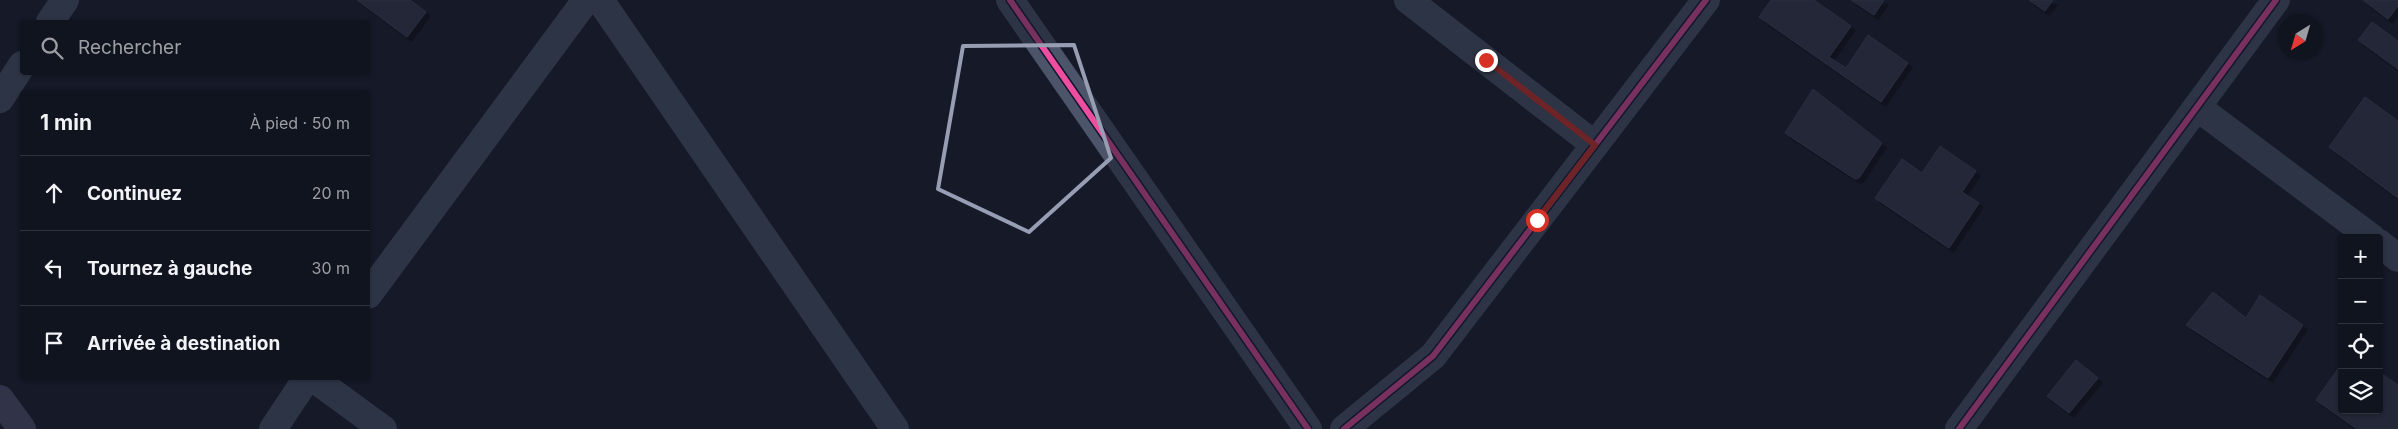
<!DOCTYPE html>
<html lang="fr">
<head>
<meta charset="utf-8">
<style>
  body { margin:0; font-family:Inter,sans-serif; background:#1e212b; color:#f1f3f6 }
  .controls { position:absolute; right:15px; bottom:15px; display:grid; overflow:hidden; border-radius:5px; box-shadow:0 1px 4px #0004 }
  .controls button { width:45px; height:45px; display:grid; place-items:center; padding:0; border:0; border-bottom:1px solid #30333c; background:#10141e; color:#f1f3f6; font:25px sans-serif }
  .compass { position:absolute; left:2278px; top:15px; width:45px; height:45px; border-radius:50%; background:#10141e; box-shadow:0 1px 4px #0004; rotate:217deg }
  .stop { position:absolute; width:15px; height:15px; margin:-11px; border:4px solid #d93025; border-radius:50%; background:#fff }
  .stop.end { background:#d93025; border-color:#fff; box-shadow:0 1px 5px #0008 }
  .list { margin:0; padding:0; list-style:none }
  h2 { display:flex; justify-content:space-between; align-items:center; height:65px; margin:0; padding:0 20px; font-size:21px }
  h2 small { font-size:16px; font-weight:400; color:#9c9ea4 }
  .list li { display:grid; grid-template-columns:32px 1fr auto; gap:15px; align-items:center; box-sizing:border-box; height:75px; padding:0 20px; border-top:1px solid #30333c }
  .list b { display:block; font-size:19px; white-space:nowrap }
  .list em { font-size:16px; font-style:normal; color:#9c9ea4 }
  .icon { flex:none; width:28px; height:28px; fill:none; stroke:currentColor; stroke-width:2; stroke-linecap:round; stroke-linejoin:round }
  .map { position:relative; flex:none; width:2398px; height:429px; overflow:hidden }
  .search { position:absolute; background:#10141e; box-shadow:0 1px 4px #0004; left:20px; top:20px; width:350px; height:55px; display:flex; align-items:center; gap:12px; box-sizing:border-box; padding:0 18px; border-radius:5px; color:#9c9ea4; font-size:19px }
  .panel { position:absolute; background:#10141e; box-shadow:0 1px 4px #0004; left:20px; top:90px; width:350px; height:290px; border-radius:5px }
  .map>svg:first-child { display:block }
  .building { fill:#353849; stroke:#41465b; filter:url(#shadow) }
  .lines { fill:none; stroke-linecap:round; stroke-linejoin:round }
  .street { stroke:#4b5469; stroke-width:28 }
  .primary { stroke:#53566f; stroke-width:28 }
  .cycleway-casing { stroke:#0f152f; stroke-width:9 }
  .cycleway { stroke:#ef4d9e; stroke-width:6 }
  .route { stroke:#d93025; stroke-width:6 }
  .marked { fill:none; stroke:#979eb4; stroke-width:4; stroke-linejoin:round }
</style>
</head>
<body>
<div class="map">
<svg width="2398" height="429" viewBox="0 0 2398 429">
  <defs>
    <filter id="shadow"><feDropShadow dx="4.5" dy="4.5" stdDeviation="0" flood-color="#0009"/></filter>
  </defs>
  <rect width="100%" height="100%" fill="#161a28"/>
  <g class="building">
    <path d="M357,0h53l16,12 -19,25z"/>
    <path d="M1771,0h43l37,26 -22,31 17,11 22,-33 40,28 -27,39 -122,-85z"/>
    <path d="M1851,0h33l-10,15z"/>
    <path d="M2029,0h24l-8,11z"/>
    <path d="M2363,0h35v6l-10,13z"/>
    <path d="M2372,22l26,19v28l-40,-29z"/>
    <path d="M1813,89l69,54 -23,35 -4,1 -70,-46z"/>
    <path d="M2365,97l33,24v77l-69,-51z"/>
    <path d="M1940,146l36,25 -14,21 17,11 -30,45 -74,-50 27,-39 20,14z"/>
    <path d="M2213,292l33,26 14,-23 43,30 -35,53 -82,-53z"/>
    <path d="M2076,360l22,18 -29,35 -22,-17z"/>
    <path d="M2340,366l2,44h37v-38l19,13v44h-41l-41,-29z"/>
  </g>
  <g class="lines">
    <g class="street">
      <path d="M600,0l295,429"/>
      <path d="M1010,0l298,429"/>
      <path d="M1408,0l187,145"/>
      <path d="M50,22l15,-22"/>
      <path d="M0,99l22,-34"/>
      <path d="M2197,107l175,131"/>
      <path d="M2379,243l19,15"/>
      <path d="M368,295l218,-295"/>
      <path d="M313,378l70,51"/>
      <path d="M273,429l34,-51"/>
      <path d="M1344,429l89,-73 273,-356"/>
      <path d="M1959,429l317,-429"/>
    </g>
    <path class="primary" d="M0,399l22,30"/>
    <g class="cycleway-casing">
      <g id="cycleway">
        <path d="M1010,0l298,429"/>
        <path d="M1344,429l89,-73 273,-356"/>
        <path d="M1959,429l317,-429"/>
      </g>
    </g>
    <use href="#cycleway" class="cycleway"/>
  </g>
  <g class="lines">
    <path class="route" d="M1486,60l109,85 -58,75"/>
  </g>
  <path d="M0 0H2398V429H0ZM1074,45l37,113 -82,74 -91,-43 25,-143z" fill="#161a28" fill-opacity=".55" fill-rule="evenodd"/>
  <path class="marked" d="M1074,45l37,113 -82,74 -91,-43 25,-143z"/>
</svg>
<div class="controls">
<button>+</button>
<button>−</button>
<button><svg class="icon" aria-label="locate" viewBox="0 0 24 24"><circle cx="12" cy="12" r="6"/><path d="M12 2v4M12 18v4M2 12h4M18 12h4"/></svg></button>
<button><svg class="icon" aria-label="layers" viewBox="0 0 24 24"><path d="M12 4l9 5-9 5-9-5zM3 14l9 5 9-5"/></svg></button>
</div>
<svg class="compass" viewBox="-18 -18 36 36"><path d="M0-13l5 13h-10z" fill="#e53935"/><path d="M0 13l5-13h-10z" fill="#9c9ea4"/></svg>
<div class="stop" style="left:1537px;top:220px"></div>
<div class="stop end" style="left:1486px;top:60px"></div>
<div class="search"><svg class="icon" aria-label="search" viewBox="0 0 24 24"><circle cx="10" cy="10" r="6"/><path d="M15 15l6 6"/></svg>Rechercher</div>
<section class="panel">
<h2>1 min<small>À pied · 50 m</small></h2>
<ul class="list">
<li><svg class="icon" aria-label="ahead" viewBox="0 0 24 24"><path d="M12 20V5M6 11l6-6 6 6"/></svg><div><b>Continuez</b></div><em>20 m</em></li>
<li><svg class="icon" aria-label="left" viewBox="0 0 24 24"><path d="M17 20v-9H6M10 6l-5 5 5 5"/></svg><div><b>Tournez à gauche</b></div><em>30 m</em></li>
<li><svg class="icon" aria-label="arrive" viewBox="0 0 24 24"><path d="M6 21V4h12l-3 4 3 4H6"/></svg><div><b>Arrivée à destination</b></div></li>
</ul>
</section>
</div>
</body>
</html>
